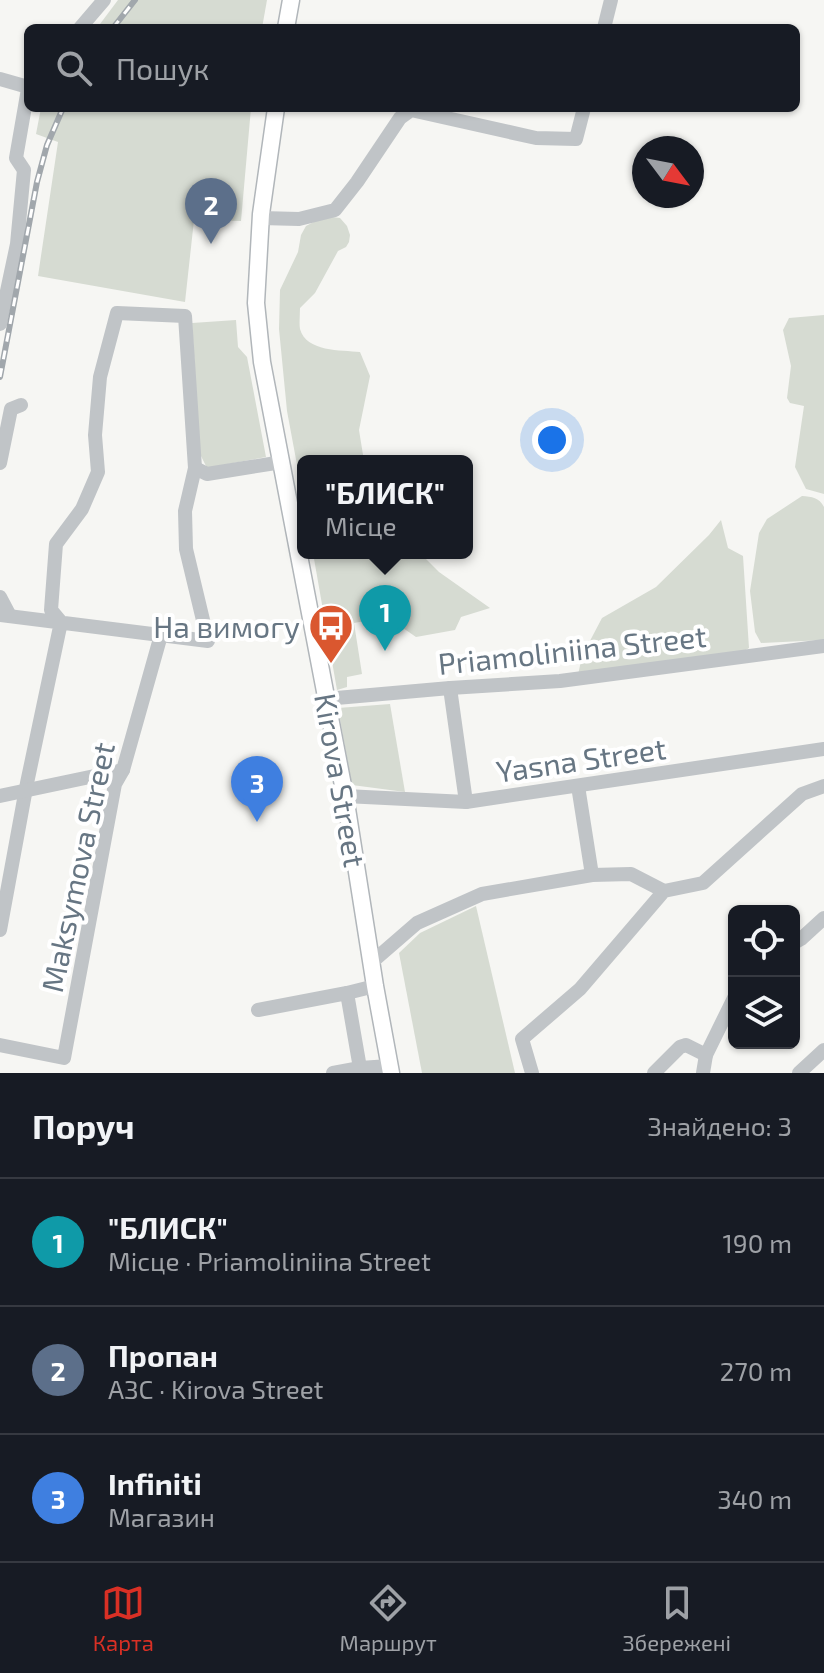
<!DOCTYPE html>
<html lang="uk">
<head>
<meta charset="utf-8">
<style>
  body { margin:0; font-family:"Exo 2",sans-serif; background:#242831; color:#f1f3f6 }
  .controls { position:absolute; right:24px; bottom:24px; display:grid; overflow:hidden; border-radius:12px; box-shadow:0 2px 6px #0004 }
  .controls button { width:72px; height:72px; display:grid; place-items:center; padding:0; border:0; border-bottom:2px solid #363941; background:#171b24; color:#f1f3f6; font:40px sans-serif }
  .compass { position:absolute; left:632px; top:136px; width:72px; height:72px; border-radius:50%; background:#171b24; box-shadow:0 2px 6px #0004; rotate:122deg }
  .you { position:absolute; left:552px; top:440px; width:28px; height:28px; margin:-20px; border:6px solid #fff; border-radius:50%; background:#1a73e8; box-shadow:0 0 0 12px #1a73e833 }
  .badge { display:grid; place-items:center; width:52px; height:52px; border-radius:50%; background:#d93025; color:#fff; font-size:26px; font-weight:700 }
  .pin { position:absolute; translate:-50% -66px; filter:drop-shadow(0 2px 4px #0008) }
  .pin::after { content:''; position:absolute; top:42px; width:28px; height:24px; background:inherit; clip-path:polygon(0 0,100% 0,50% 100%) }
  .popup { position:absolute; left:297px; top:455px; width:176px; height:104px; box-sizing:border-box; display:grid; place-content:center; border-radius:12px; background:#171b24; filter:drop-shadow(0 2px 6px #0005); font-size:26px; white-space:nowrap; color:#9ea1a6 }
  .popup b { font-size:30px; color:#f1f3f6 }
  .popup::after { content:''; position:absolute; left:50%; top:100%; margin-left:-16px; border:16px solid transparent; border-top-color:#171b24 }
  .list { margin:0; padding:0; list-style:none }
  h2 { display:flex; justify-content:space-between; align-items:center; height:104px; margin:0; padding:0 32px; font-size:34px }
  h2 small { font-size:26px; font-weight:400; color:#9ea1a6 }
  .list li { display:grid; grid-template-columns:52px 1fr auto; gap:24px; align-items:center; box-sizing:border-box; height:128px; padding:0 32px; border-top:2px solid #363941 }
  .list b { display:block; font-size:30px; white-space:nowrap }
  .list p { margin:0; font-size:26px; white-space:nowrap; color:#9ea1a6 }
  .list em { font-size:26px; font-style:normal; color:#9ea1a6 }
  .icon { flex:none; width:44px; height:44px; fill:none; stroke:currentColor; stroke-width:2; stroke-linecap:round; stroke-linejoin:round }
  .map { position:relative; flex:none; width:824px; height:1073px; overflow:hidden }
  .search { position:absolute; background:#171b24; box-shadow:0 2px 6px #0004; left:24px; right:24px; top:24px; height:88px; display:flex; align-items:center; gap:20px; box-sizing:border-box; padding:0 28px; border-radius:12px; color:#9ea1a6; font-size:30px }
  .sheet { height:488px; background:#171b24 }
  nav { display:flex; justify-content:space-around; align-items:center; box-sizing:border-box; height:112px; border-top:2px solid #363941; background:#171b24; font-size:22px; color:#9ea1a6 }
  nav a { display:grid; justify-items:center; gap:4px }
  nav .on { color:#d93025 }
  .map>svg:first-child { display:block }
  .green { fill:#d6dbd2 }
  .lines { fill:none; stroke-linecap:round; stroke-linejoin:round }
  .major-casing { stroke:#b1b6ba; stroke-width:19 }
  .minor { stroke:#c0c4c7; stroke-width:14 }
  .major { stroke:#fff; stroke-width:16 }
  .rail-casing { stroke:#a1a7ac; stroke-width:6 }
  .rail { stroke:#fff; stroke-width:3; stroke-dasharray:9; stroke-linecap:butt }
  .labels { text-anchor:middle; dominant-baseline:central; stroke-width:8; stroke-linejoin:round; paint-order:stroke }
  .poi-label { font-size:30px; fill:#677683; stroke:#fff; text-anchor:end }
  .street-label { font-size:30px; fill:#677683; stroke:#fff }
</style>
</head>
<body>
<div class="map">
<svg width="824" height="1073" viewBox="0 0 824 1073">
  <rect width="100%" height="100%" fill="#f6f6f3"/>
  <g class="green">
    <path d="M118,0h149l-5,28h-165z"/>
    <path d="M41,108h210l-10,113 -47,-1 -9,82 -147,-26 20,-134 -22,-8z"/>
    <path d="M325,216l15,2 7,8 3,9 -1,7 -3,5 -8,4 -23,42 -15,15c0,7 -1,15 0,21 6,23 41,21 60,23l10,24 -11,54 5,31h-61v36l-16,-86 -8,-82 1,-39 18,-38 3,-17 5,-9z"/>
    <path d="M824,315v179l-18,-5 -11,-22 9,-61 -14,-3 -3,-5 4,-32 -8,-36 6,-12z"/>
    <path d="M236,320l2,27 9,10 19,100 -59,11 -7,-14 -8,-131z"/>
    <path d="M802,496c10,1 17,1 22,11v133l-63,3 -6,-11 -5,-41 9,-58 8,-14z"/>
    <path d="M721,520l7,28 15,8 6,92 -8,5 -163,22 4,-19 20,-38 54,-31 53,-52z"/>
    <path d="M313,553h107l19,19 51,36 -29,9 -6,13 -39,7 -29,-20 -33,6 8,51 -15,3v10l-10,3z"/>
    <path d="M390,704l15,88 -53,-7 -14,-77z"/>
    <path d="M476,906l39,167h-93l-23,-120 21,-20z"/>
  </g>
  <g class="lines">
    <g class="major-casing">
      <g id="major">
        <path d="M286,28l5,-28"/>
        <path d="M276,108l-15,106 -5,89 6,59 83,434 30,190 16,87"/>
      </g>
    </g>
    <g class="minor">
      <path d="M80,28l24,-28"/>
      <path d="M604,28l7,-28"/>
      <path d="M0,79l28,8"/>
      <path d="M261,218l38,1 36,-9 22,-28 43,-64 11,-8 125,28 40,1 8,-31"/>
      <path d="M0,324l17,-80 7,-74 -8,-12 12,-69"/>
      <path d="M0,463l11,-54 10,-4"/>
      <path d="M195,468l12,6 75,-12"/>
      <path d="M0,597l10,19"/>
      <path d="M0,615l208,26 -22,-92 -1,-38 10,-43 -10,-152 -68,-3 -17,64 -5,58 3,37 -16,37 -26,35 -5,66 10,12 -34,161 -27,147"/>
      <path d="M450,688l16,114"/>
      <path d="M325,699l125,-11 110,-7 264,-35"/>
      <path d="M578,786l14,89"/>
      <path d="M0,796l123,-26"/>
      <path d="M345,796l121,6 358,-53"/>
      <path d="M794,943l7,-4 23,-21"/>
      <path d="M372,962l45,-39 65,-29 110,-19 39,-1 33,17"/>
      <path d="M347,993l28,-7"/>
      <path d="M258,1010l89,-17 13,75"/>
      <path d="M0,1045l64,13 51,-274 8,-14 38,-135"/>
      <path d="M333,1073l27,-5 29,-2"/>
      <path d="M532,1073l-10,-34 58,-50 84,-98 39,-8 99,-89 22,-8"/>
      <path d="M654,1073l26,-26 6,-2 20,10"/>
      <path d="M703,1073l3,-18 28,-57"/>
      <path d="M799,1073l25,-23"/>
    </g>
    <use href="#major" class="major"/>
    <g class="rail-casing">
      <g id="rail">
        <path d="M113,28l22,-28"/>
        <path d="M0,377l37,-195 10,-37 16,-37"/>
      </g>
    </g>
    <use href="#rail" class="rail"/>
  </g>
  <defs>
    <g id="bus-pin" transform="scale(2.3)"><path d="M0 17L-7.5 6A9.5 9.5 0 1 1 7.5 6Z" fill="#da572f" stroke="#fff"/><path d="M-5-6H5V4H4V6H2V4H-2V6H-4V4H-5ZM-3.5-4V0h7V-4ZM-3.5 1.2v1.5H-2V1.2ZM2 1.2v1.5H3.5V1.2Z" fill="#fff"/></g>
  </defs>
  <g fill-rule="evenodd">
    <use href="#bus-pin" x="331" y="626"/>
  </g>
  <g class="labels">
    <g class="poi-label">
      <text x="300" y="626">На вимогу</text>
    </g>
    <g class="street-label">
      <text transform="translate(572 649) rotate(-6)">Priamoliniina Street</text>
      <text transform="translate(581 759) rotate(-8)">Yasna Street</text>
      <text transform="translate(341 780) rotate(80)">Kirova Street</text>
      <text transform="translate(77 867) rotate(-78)">Maksymova Street</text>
    </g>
  </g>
</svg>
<div class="controls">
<button><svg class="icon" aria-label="locate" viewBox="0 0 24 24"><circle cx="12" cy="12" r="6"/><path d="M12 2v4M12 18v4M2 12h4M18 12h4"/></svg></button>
<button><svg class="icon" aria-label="layers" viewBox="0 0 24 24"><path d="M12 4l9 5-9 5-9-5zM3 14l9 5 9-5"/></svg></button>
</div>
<svg class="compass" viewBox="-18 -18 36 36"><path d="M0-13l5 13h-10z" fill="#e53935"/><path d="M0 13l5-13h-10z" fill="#9ea1a6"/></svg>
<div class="you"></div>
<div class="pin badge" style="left:385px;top:651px;background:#0f9aa8">1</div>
<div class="popup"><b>&quot;БЛИСК&quot;</b>Місце</div>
<div class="pin badge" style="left:211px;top:244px;background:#5c6f8a">2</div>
<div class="pin badge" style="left:257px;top:822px;background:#3f7fe0">3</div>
<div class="search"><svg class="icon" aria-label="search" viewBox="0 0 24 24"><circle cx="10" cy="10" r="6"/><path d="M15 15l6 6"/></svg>Пошук</div>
</div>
<section class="sheet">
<h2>Поруч<small>Знайдено: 3</small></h2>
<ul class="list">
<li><span class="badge" style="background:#0f9aa8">1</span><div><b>&quot;БЛИСК&quot;</b><p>Місце · Priamoliniina Street</p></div><em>190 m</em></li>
<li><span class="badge" style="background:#5c6f8a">2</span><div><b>Пропан</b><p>АЗС · Kirova Street</p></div><em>270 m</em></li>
<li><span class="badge" style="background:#3f7fe0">3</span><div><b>Infiniti</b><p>Магазин</p></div><em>340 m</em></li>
</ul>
</section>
<nav>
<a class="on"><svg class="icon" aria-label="map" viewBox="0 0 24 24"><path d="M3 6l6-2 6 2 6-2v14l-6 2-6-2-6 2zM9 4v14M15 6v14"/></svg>Карта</a>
<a><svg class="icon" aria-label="directions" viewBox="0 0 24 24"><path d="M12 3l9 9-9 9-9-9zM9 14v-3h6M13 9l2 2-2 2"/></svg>Маршрут</a>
<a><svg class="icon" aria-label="saved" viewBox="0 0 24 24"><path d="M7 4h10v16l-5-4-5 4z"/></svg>Збережені</a>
</nav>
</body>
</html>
